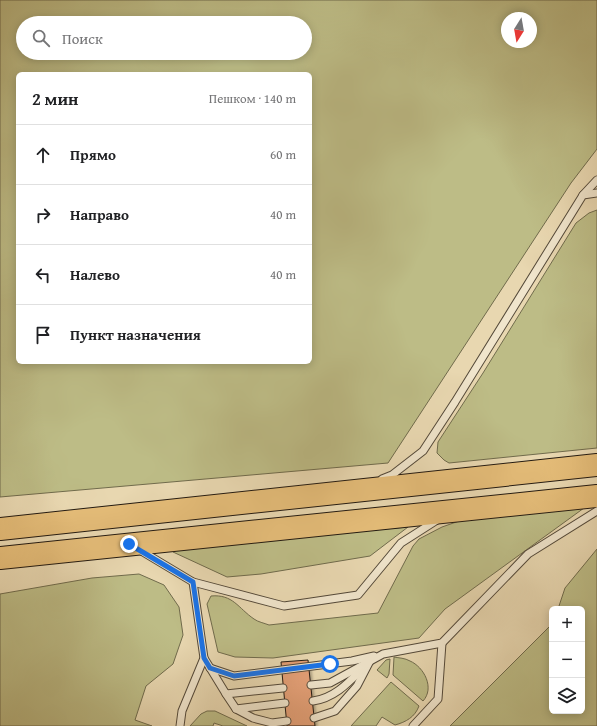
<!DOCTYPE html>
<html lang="ru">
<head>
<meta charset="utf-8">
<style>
  body { margin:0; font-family:"Gentium Book Plus",serif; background:#f2f2f2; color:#202124 }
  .controls { position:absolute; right:12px; bottom:12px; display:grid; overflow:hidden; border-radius:6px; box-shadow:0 2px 10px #0003 }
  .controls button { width:36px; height:36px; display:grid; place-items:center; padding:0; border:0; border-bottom:1px solid #e0e0e0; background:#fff; color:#202124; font:20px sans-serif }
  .compass { position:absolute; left:501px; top:12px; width:36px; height:36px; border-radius:50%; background:#fff; box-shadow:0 2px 10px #0003; rotate:191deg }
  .stop { position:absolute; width:12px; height:12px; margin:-9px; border:3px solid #1a73e8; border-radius:50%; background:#fff }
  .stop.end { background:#1a73e8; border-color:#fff; box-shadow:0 1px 4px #0008 }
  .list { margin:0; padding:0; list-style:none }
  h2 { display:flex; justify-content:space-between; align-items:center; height:52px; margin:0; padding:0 16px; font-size:17px }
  h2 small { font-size:13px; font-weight:400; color:#757577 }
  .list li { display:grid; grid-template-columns:26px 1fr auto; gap:12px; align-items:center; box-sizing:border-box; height:60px; padding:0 16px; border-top:1px solid #e0e0e0 }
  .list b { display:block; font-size:15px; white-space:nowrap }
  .list em { font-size:13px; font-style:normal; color:#757577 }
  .icon { flex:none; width:22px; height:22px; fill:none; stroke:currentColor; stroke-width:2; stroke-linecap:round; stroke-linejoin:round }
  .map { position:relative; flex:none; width:597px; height:726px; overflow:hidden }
  .search { position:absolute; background:#fff; box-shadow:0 2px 10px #0003; left:16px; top:16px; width:296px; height:44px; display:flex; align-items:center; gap:10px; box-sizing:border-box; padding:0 14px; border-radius:22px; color:#757577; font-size:15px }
  .panel { position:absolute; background:#fff; box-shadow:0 2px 10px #0003; left:16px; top:72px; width:296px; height:292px; border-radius:6px }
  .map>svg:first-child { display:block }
  .green { fill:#bdbc86; stroke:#706b4c; fill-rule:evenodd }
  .building { fill:#e29e74; stroke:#231a11; filter:url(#shadow) }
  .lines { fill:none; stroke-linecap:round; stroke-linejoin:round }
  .lane-casing { stroke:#544939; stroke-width:9 }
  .highway-casing { stroke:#231a11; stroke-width:24 }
  .lane { stroke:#f0e5cc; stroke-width:7 }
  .highway { stroke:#e4bc78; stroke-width:22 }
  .route { stroke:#1a73e8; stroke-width:5 }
</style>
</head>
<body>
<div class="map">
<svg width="597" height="726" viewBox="0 0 597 726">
  <defs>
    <filter id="shadow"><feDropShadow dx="2.5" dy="4.5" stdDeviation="1" flood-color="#0004"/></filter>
  </defs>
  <rect width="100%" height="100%" fill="#e8d7b0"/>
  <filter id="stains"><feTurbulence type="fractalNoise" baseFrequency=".005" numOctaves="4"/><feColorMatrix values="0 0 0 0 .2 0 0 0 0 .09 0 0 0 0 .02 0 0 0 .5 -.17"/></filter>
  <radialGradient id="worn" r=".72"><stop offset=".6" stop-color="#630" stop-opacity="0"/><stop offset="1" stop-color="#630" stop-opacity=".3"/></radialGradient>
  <g class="green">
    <path d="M0,0h597v149l-26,34 -183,280 -388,34zM507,18h24v24h-24zM23,23h282v30h-282zM18,74h292v288h-292z"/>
    <path d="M597,210v238l-148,15 -5,-3 -7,-7 1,-11 45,-69 93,-150 13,-10z"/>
    <path d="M584,508l-139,101 -26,29 -146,20 -38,-1 -17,-5 -11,-48 4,-8c22,-2 27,12 43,23 4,3 10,4 15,6l109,-12 35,-67 6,-7 23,-12 20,-7z"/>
    <path d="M408,527l-38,29 -109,18 -34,3 -54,-25v-5z"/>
    <path d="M597,549v177h-147l102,-102v87h30v-102h-24l7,-21z"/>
    <path d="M139,574l25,11 15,22 4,28 -10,29 -27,22 -11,34 17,6h-152v-132l92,-16z"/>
    <path d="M394,657c5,1 11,1 16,4 14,6 25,27 13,40l-30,-26z"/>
    <path d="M390,659l-1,15 -2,4 -10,-8 9,-10z"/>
    <path d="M391,682l28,24c-4,11 -13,16 -24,19l-13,-8 -6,9h-25z"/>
    <path d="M207,711h8l32,15h-24l-9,-3 -1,3h-23l11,-12z"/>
  </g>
  <path class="building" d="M308,660l7,66h-28l-6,-64z"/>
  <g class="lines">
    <g class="lane-casing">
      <g id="lane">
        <path d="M583,195l14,-15"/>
        <path d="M382,479l10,-4 31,-24 32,-49 128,-207 14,-2"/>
        <path d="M138,549l55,33 91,24 74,-11 43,-52 36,-23"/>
        <path d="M193,582l11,76 22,36 57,-6"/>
        <path d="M210,668l24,8 118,-15 22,-5"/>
        <path d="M311,685l19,-2 53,-29 59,-11 86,-89 69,-43"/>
        <path d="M226,694l10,15 17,9 19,5 15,-2"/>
        <path d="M313,701c22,-3 36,-19 51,-34"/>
        <path d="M236,709l49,-6"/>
        <path d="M314,718l21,-7 22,-25 13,-25"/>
        <path d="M180,726l2,-15 22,-53"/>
        <path d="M413,726l25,-27 4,-56"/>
      </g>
    </g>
    <g class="highway-casing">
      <g id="highway">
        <path d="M0,529l597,-64"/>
        <path d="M0,558l597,-62"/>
      </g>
    </g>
    <use href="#lane" class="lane"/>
    <use href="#highway" class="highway"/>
  </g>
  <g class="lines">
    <path class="route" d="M129,544l64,38 11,76 6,10 24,8 96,-12"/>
  </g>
  <rect width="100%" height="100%" filter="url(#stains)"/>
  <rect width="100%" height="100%" fill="url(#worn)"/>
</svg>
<div class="controls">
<button>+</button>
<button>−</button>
<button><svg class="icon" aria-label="layers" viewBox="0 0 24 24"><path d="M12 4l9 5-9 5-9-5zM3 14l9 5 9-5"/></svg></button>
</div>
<svg class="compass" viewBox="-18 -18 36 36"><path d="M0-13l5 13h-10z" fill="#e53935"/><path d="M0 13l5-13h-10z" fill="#757577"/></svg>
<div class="stop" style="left:330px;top:664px"></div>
<div class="stop end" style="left:129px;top:544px"></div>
<div class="search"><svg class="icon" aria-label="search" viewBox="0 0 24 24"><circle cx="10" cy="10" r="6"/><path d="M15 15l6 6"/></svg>Поиск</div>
<section class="panel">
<h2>2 мин<small>Пешком · 140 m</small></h2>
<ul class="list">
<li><svg class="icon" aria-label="ahead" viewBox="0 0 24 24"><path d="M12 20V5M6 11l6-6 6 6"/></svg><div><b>Прямо</b></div><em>60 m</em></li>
<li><svg class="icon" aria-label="right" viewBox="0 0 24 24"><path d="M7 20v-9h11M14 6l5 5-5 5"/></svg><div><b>Направо</b></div><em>40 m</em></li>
<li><svg class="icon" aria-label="left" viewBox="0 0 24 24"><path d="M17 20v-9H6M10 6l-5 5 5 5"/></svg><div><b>Налево</b></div><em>40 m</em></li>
<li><svg class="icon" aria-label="arrive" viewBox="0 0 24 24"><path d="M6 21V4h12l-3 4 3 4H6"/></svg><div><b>Пункт назначения</b></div></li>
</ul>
</section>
</div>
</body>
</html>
